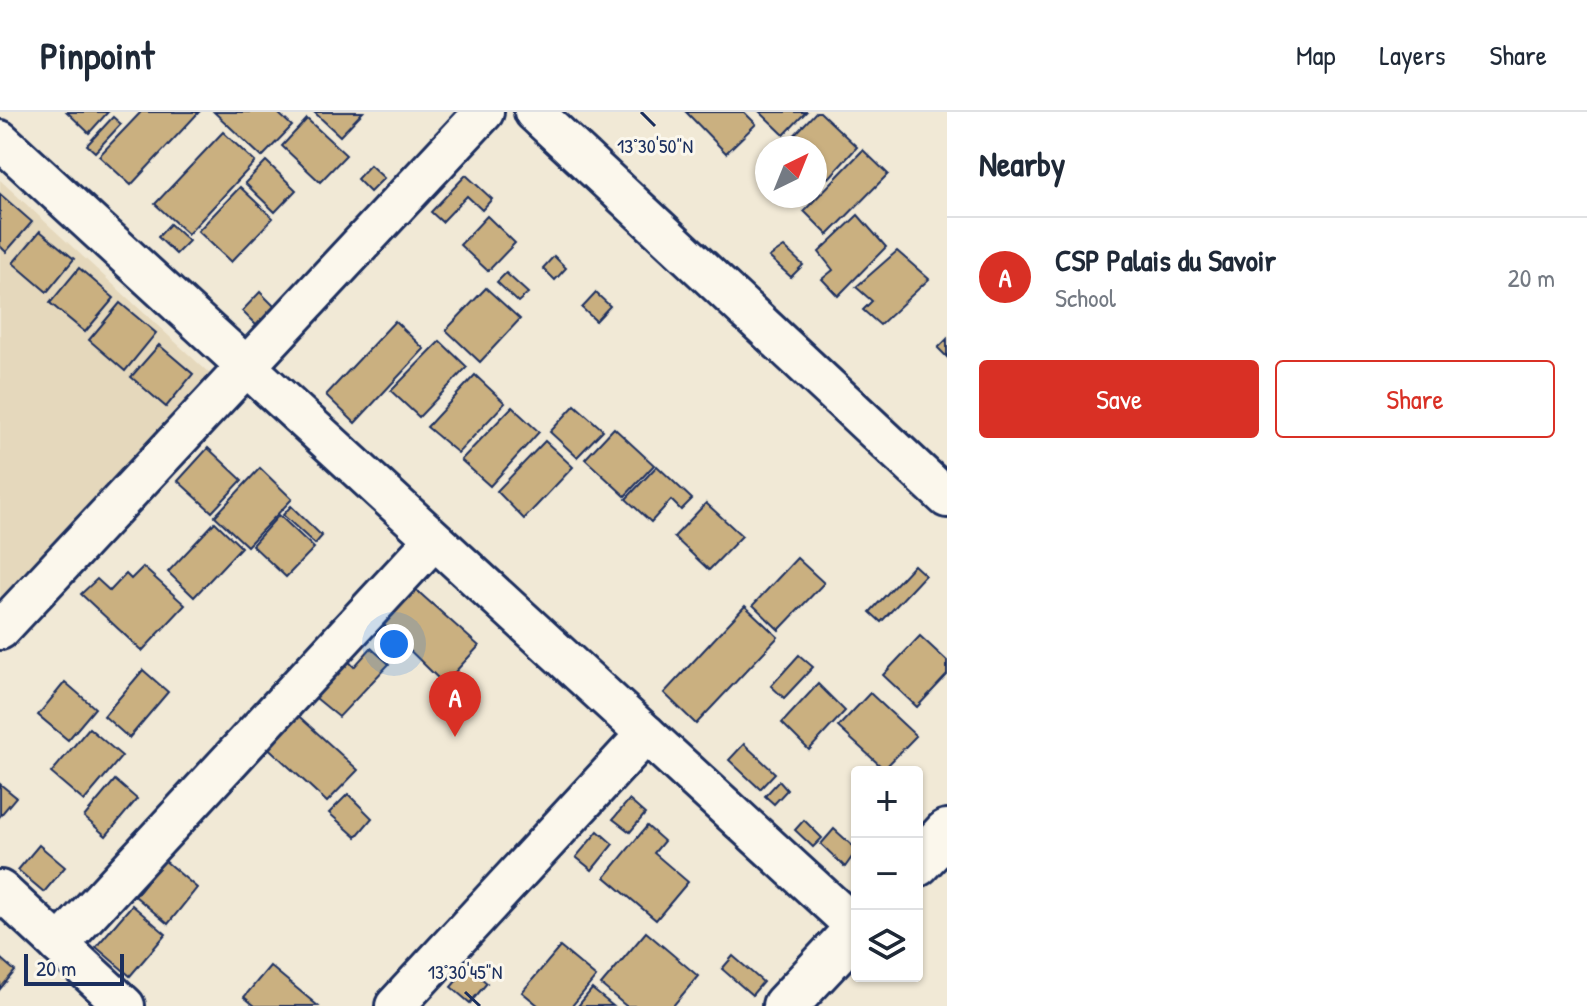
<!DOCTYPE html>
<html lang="en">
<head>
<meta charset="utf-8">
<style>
  body { margin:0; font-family:"Patrick Hand",sans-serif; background:#f6f6f7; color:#1f2937 }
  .controls { position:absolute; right:24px; bottom:24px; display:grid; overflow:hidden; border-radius:8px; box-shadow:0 2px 6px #0004 }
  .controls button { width:72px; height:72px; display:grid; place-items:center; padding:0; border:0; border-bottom:2px solid #e0e1e3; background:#fff; color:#1f2937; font:40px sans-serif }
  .compass { position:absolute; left:755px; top:24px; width:72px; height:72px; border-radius:50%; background:#fff; box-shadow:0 2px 6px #0004; rotate:43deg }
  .scale { position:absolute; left:24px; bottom:20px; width:100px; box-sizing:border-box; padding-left:8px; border:4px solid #1b2f5e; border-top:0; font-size:22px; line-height:28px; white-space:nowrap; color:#1b2f5e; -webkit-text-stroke:6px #fbf7ec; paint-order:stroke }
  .you { position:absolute; left:394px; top:532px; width:28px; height:28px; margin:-20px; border:6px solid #fff; border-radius:50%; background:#1a73e8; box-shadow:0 0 0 12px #1a73e833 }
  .badge { display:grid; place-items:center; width:52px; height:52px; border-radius:50%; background:#d93025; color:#fff; font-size:26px; font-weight:700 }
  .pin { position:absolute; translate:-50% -66px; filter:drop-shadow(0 2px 4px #0008) }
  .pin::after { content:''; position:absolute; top:42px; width:28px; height:24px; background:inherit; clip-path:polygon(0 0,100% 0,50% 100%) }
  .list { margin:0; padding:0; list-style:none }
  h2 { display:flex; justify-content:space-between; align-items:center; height:104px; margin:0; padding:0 32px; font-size:34px }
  h2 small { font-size:26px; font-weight:400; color:#747a83 }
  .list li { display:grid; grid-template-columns:52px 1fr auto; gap:24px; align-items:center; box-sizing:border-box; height:120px; padding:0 32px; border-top:2px solid #e0e1e3 }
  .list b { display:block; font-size:30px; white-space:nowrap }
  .list p { margin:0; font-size:26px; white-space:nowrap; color:#747a83 }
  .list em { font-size:26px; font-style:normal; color:#747a83 }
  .actions { display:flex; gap:16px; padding:24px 32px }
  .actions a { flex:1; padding:18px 0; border:2px solid #d93025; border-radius:8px; text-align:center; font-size:28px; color:#d93025 }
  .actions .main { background:#d93025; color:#fff }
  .icon { flex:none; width:44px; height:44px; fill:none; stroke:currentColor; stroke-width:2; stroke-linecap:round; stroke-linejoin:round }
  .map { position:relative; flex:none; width:947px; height:894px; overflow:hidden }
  header { display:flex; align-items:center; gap:48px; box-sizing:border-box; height:112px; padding:0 40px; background:#fff; border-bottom:2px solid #e0e1e3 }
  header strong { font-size:38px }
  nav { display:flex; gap:44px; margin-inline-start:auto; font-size:28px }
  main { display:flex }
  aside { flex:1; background:#fff }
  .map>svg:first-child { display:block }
  .built { fill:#e5d8bc }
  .building { fill:#cab080; stroke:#1b2f5e; stroke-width:2 }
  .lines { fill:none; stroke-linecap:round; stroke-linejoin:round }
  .street-casing { stroke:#1b2f5e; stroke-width:44 }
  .secondary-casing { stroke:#1b2f5e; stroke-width:50 }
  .street { stroke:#fbf7ec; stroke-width:38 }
  .secondary { stroke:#fbf7ec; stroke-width:44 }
  .ticks { fill:none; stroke:#1b2f5e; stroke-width:3 }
  .ticks-label { font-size:20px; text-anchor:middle; fill:#1b2f5e; stroke:#fbf7ec; stroke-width:6; stroke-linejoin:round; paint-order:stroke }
</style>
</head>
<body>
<header>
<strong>Pinpoint</strong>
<nav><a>Map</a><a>Layers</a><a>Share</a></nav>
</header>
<main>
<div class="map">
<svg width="947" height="894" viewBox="0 0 947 894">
  <rect width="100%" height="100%" fill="#f1e9d6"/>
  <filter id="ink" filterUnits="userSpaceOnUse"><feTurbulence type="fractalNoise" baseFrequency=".0125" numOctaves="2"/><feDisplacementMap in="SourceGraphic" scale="16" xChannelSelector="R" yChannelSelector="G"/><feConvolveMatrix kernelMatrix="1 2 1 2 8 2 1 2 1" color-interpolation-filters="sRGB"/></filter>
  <g filter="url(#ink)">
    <path class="built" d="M0,68l210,194 -210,227z"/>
    <g class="building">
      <path d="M67,0h41l-19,21z"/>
      <path d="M141,0h58l-68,73 -32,-29z"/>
      <path d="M214,0h63l15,14 -30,31z"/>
      <path d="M314,0h49l-23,24z"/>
      <path d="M686,0h58l12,12 -30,29z"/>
      <path d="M760,0h46l-22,23z"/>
      <path d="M816,0h4l37,35 -28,31 -14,-13v-17h-18l-8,-7z"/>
      <path d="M113,5l8,7 -26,28 -8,-7z"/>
      <path d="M307,7l39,36 -26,27 -38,-36z"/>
      <path d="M223,20l32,30 -67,72 -33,-30z"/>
      <path d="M863,38l25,24 -60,61 -24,-24z"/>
      <path d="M266,49l30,29 -21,22 -30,-29z"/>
      <path d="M370,53l14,13 -14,14 -13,-13z"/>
      <path d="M466,63l26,24 -10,11 -15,-14 -25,26 -11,-10z"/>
      <path d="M240,75l33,31 -42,44 -33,-31z"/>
      <path d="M0,82l32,28 -26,30 -6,-6z"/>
      <path d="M858,103l28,32 -48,49 -16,-17 11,-9 -14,-18z"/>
      <path d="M487,104l28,27 -27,28 -28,-26z"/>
      <path d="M170,112l19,17 -13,13 -18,-17z"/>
      <path d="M40,119l34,28 -27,33 -34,-29z"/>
      <path d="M784,135l19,18 -12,12 -22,-20z"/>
      <path d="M897,139l32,28 -49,46 -17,-15 9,-9 -16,-14z"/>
      <path d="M554,144l12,12 -11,12 -12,-12z"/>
      <path d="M79,156l35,30 -29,34 -35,-29z"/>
      <path d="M506,161l22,20 -10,9 -21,-20z"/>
      <path d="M486,176l34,31 -40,43 -34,-32z"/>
      <path d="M260,180l15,15 -18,19 -15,-15z"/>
      <path d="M596,181l14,13 -14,15 -14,-13z"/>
      <path d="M120,191l36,30 -31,38 -36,-31z"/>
      <path d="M395,209l29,28 -69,74 -29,-28z"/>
      <path d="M947,227v18l-9,-9z"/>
      <path d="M440,229l27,26 -48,50 -28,-26z"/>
      <path d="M159,233l34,29 -27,33 -35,-30z"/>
      <path d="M475,263l30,28 -47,50 -31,-26z"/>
      <path d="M575,293l28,25 -26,27 -27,-25z"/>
      <path d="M512,295l27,25 -49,54 -29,-26z"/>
      <path d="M614,316l40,37 -29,31 -40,-37z"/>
      <path d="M545,329l28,26 -49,52 -27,-28z"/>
      <path d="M208,336l34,32 -30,32 -34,-31z"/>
      <path d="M657,354l35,33 -11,11 -10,-10 -20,22 -25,-23z"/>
      <path d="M260,356l32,31 -45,47 -32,-30z"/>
      <path d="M706,391l36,33 -33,34 -35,-33z"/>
      <path d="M291,394l31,30 -7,8 -32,-29z"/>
      <path d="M279,403l35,33 -28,29 -34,-32z"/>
      <path d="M215,410l26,25 -47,50 -26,-25z"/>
      <path d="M797,446l27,25 -45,47 -26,-25z"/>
      <path d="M914,453l11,10 -44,47 -11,-10z"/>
      <path d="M143,455l42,38 -43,46 -61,-57 16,-15 13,12 16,-17 5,5z"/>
      <path d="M413,475l66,59 -35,38 -64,-63z"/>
      <path d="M745,494l33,31 -82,87 -32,-31z"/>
      <path d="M920,524l27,25v14l-30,32 -34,-32z"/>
      <path d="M371,536l18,16 -50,53 -28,-23 35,-36 8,9z"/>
      <path d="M799,543l14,12 -29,31 -13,-12z"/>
      <path d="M143,558l25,22 -39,46 -25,-22z"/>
      <path d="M65,570l30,26 -27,32 -30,-25z"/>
      <path d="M818,572l27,27 -36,39 -27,-27z"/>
      <path d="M870,581l46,43 -32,33 -46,-42z"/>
      <path d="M292,598l66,60 -31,32 -65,-60z"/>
      <path d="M89,616l33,28 -38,45 -33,-28z"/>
      <path d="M744,632l31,29 -15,16 -31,-29z"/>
      <path d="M115,668l22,19 -31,37 -22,-19z"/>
      <path d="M779,669l8,9 -13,14 -9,-8z"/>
      <path d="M0,672l16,13 -16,19z"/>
      <path d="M348,682l24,24 -16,19 -27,-24z"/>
      <path d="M629,688l16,14 -15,18 -17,-13z"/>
      <path d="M804,708l18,18 -9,9 -18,-17z"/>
      <path d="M647,714l17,15 -10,12 34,29 -32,38 -51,-43z"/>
      <path d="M834,717l23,21 -12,17 -24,-23z"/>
      <path d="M598,719l15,13 -21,26 -16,-13z"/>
      <path d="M39,733l26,22 -21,25 -26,-22z"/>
      <path d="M164,748l33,28 -29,36 -33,-28z"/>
      <path d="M132,793l34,29 -36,42 -34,-29z"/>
      <path d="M646,820l52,44 -25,30h-47l-25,-21z"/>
      <path d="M560,835l36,30 -24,29h-33l-17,-14z"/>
      <path d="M733,844l30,26 -11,13 -30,-26z"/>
      <path d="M0,846l15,13 -15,18z"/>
      <path d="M270,854l48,40h-63l-11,-9z"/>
      <path d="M468,855l19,16 -17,20 -19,-16z"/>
      <path d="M592,877l21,17h-35z"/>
    </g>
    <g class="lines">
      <g class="street-casing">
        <g id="street">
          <path d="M534,0l413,386"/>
          <path d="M0,28l857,788"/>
          <path d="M0,518l484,-518"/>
          <path d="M0,778l125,116"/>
          <path d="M59,833l375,-405"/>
          <path d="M395,894l251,-272"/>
        </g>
      </g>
      <g class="secondary-casing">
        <g id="secondary">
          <path d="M917,752l30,-32"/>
          <path d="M785,894l72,-77"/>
        </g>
      </g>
      <use href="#street" class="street"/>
      <use href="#secondary" class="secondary"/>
    </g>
  </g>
  <path class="ticks" d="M641,0l14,14M465,880l15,14"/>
  <g class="ticks-label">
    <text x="655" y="41">13°30'50"N</text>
    <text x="465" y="867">13°30'45"N</text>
  </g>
</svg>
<div class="controls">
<button>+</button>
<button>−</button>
<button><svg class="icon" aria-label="layers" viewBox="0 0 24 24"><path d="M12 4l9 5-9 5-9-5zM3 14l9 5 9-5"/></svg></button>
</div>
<svg class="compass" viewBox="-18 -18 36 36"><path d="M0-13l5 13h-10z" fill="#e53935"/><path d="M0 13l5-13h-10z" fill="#747a83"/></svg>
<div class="scale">20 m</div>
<div class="you"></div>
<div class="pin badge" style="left:455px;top:625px">A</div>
</div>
<aside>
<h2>Nearby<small></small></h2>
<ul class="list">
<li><span class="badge">A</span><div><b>CSP Palais du Savoir</b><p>School</p></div><em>20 m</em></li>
</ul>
<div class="actions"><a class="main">Save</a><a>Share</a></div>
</aside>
</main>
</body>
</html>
